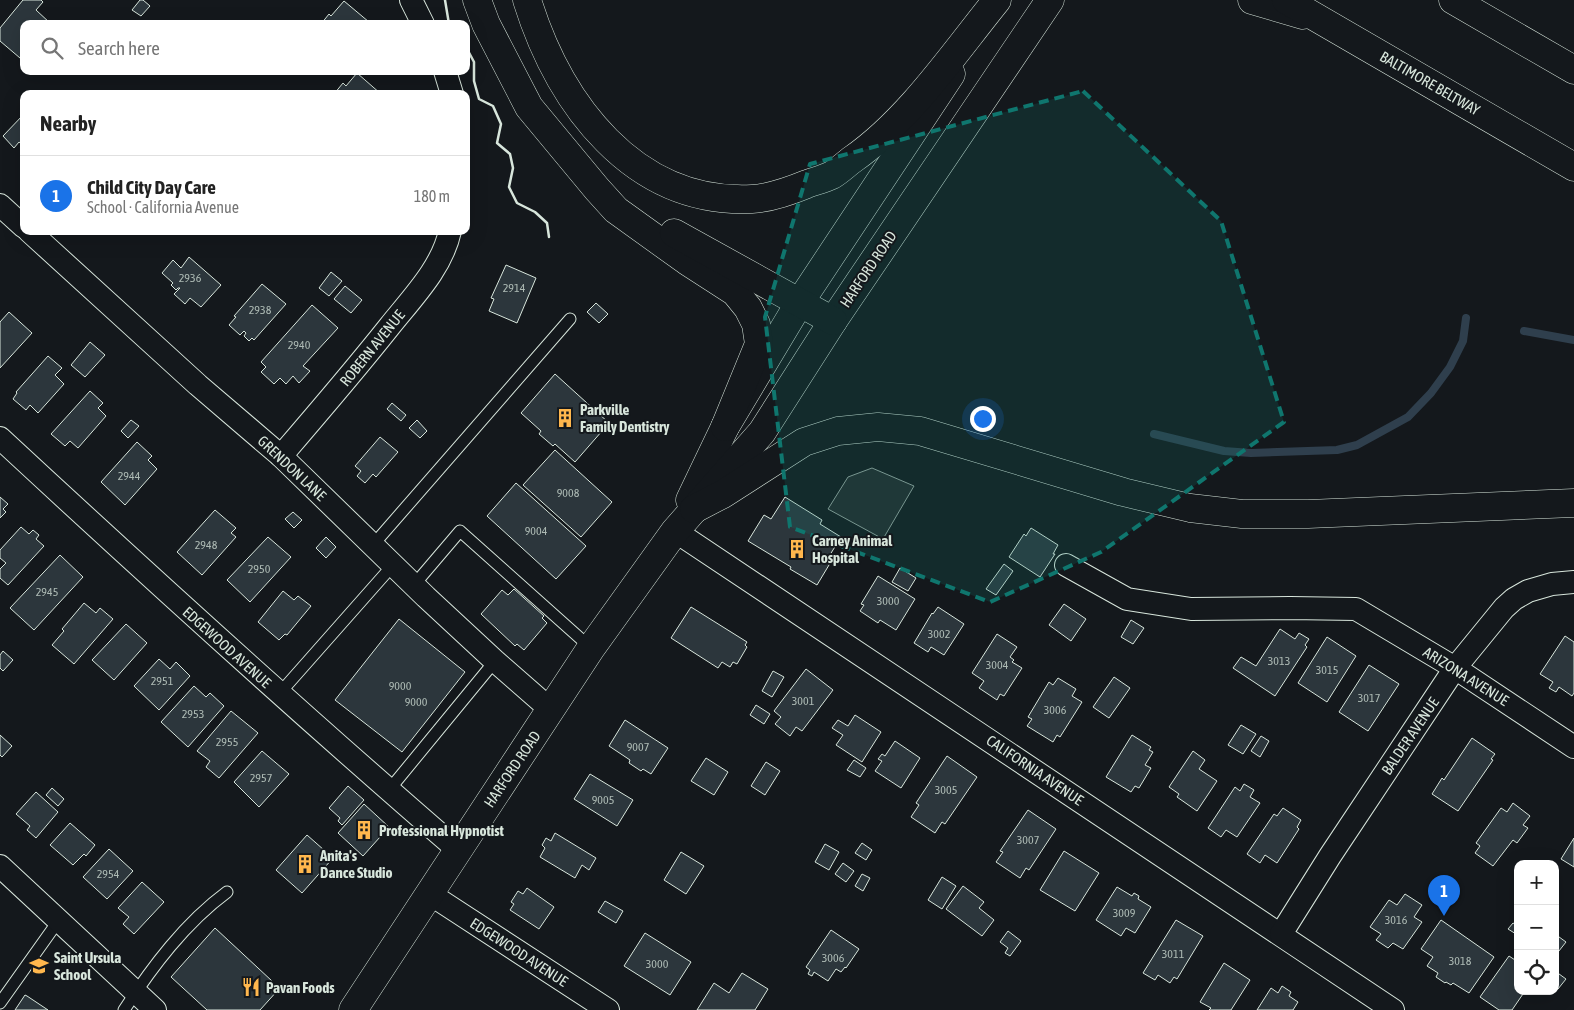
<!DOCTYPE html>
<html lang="en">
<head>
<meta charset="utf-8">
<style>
  body { margin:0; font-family:"Asap Condensed",sans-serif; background:#f2f2f2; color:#222 }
  .controls { position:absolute; right:15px; bottom:15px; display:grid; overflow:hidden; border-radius:10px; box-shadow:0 5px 20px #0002 }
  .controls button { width:45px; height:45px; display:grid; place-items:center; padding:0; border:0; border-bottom:1px solid #e0e0e0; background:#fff; color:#222; font:25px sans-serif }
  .you { position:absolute; left:982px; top:418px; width:18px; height:18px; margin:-12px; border:4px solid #fff; border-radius:50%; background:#1a73e8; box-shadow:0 0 0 8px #1a73e833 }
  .badge { display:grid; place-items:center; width:32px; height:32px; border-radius:50%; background:#1a73e8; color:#fff; font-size:16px; font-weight:700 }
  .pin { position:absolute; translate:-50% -41px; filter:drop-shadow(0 1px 2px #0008) }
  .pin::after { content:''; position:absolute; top:26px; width:18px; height:15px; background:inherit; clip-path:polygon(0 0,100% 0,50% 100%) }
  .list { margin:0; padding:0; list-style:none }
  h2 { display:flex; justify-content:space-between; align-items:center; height:65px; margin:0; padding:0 20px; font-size:21px }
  h2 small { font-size:16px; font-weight:400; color:#767676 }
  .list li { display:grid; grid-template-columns:32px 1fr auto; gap:15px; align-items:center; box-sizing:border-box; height:80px; padding:0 20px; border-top:1px solid #e0e0e0 }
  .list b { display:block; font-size:19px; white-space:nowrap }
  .list p { margin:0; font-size:16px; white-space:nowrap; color:#767676 }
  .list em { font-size:16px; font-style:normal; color:#767676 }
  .icon { flex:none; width:28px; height:28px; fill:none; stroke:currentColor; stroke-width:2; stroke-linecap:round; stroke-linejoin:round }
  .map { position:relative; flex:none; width:1574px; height:1010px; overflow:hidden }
  .search { position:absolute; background:#fff; box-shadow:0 5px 20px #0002; left:20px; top:20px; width:450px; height:55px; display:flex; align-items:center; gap:12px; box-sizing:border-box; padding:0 18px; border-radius:10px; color:#767676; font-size:19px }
  .panel { position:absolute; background:#fff; box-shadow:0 5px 20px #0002; left:20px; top:90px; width:450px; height:145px; border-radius:10px }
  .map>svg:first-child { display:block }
  .parking { fill:#24282b; stroke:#939e99 }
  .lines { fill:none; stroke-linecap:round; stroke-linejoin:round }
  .stream { stroke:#2f3f4d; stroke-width:8 }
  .building { fill:#2c363c; stroke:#d8e6dc }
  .lane-casing { stroke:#d8e6dc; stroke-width:13 }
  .street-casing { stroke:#d8e6dc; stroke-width:24 }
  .primary-casing { stroke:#d8e6dc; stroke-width:29 }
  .highway-casing { stroke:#d8e6dc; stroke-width:29 }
  .lane { stroke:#14181c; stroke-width:11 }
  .street { stroke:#14181c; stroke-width:22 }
  .primary { stroke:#14181c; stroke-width:28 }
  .highway { stroke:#14181c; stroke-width:28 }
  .wall { stroke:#d8e6dc; stroke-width:2.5 }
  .marked { fill:#0f766e; fill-opacity:0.2; stroke:#0f766e; stroke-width:4; stroke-dasharray:10 6; stroke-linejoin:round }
  .labels { text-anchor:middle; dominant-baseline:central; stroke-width:4; stroke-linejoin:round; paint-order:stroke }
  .number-label { font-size:12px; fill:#adbab4 }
  .street-label { font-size:15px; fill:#d8e6dc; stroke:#14181c }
  .poi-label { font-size:15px; font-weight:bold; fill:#d8e6dc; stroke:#14181c; text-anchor:start }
</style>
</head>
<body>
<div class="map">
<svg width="1574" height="1010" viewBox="0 0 1574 1010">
  <rect width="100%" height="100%" fill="#14181c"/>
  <path class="parking" d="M872,468l42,18 -31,53 -55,-30 20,-32z"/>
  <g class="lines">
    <g class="stream">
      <path d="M1524,331l50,9"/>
      <path d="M1154,434l70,17 27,2 86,-3 20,-5 51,-28 23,-24 19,-26 13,-26 3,-23"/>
    </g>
  </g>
  <g class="building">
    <path d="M23,0h18l2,2 -7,8 14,13 -26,1v30l-4,4 -20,-17v-13z"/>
    <path d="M140,0h3l7,6 -9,10 -9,-6z"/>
    <path d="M344,1l25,21 -1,2h-47l8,-10 2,2z"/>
    <path d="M357,73l24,21h-47l9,-11 3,3z"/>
    <path d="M24,114v32l-5,-4 -5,6 -11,-12z"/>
    <path d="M189,257l32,28 -20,22 -11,-9 -5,6 -11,-10 6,-6h-2l-2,2 -5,-5 2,-2 -11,-10 11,-13 8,8z"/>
    <path d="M506,265l30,13 -19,45 -28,-12 5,-12 -3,-1z"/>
    <path d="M331,272l11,9 -13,15 -10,-8z"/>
    <path d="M262,284l24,20 -32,36 -2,-2 -3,3 -5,-5 2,-3 -2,-2 -4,4 -11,-10 7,-8 -2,-1z"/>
    <path d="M345,286l17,14 -11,13 -17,-14z"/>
    <path d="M596,303l12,11 -9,9 -12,-11z"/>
    <path d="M312,305l26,23 -35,38 7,5 -11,12 -6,-7 -7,8 -6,-6 -6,6 -13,-12 5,-5 -5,-5z"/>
    <path d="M9,312l23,21 -32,35v-46z"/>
    <path d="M90,342l15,13 -20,22 -14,-12z"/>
    <path d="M48,356l14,12 -7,7 9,9 -26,29 -8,-8 -4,5 -13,-11 4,-6 -1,-1z"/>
    <path d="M555,374l54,49 -34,39 -20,-18 -2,2 -14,-12 2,-3 -20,-18z"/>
    <path d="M90,391l13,12 -5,5 8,8 -28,32 -8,-7 -5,5 -14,-12z"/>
    <path d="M392,403l14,12 -5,6 -14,-12z"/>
    <path d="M131,420l8,6 -11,12 -7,-7z"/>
    <path d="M417,420l10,11 -7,7 -11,-10z"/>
    <path d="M380,437l18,15 -22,25 -3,-3 -8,9 -8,-7 4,-5 -6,-5z"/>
    <path d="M137,442l15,14 -4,4 9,9 -32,36 -24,-23z"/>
    <path d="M555,450l57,52 -31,35 -58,-52z"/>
    <path d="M516,483l70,63 -30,33 -69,-63z"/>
    <path d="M0,497l8,7 -5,5 3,3 -6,6z"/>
    <path d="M785,497l37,23 -2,4 21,13 -13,21 4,2 -15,25 -27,-16 1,-2 -43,-26 16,-26 7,4z"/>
    <path d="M215,510l21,18 -5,5 5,4 -34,38 -25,-23z"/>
    <path d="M293,512l9,8 -8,8 -9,-9z"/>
    <path d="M21,527l8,7 4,-4 6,5 -3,4 8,7 -36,39 -8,-7v-9l6,-6 -6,-5v-8z"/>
    <path d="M1031,528l27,17 -5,9h2l-15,23 -31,-20 15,-23 2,2z"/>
    <path d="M268,537l23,20 -41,45 -23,-22z"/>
    <path d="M326,537l10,10 -10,11 -10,-10z"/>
    <path d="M60,555l23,22 -49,53 -24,-22z"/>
    <path d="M1004,564l9,7 -17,24 -10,-6z"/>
    <path d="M900,568l16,10 -8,13 -16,-9z"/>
    <path d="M878,576l37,23 -19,31 -16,-10 -2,3 -18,-12 4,-6 -3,-1z"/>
    <path d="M514,589l30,27 -2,2 5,5 -23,27 -7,-6 -2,2 -34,-32 21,-24 6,5z"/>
    <path d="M283,591l11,9 4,-4 13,10 -24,29 -2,-1 -6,6 -21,-18z"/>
    <path d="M84,603l12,10 4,-5 13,11 -39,45 -22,-19 12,-14 -2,-2z"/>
    <path d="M1064,604l22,15 -15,22 -22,-16z"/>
    <path d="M691,607l56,35 -2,3 2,2 -10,17 -4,-2 -3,5 -8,-5 -4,6 -47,-30z"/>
    <path d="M938,607l26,17 -20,31 -13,-8 -3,5 -14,-9 18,-30 1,1z"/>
    <path d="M399,619l66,53 -63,80 -67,-52z"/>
    <path d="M1131,620l13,8 -11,16 -12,-7z"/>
    <path d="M126,624l21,19 -33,37 -22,-20z"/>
    <path d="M1280,629l15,10 4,-6 10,6 -4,6 2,2 -32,49 -42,-28 8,-11 15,9z"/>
    <path d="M997,634l20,13 -7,10 4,3 -2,2 10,6 -18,28 -4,-2 -3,6 -18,-12 5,-7 -12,-8z"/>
    <path d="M1565,636l9,6v51l-2,3 -13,-9 -3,5 -7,-4 4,-6 -13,-8z"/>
    <path d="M1327,637l29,19 -29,46 -29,-19z"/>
    <path d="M3,651l10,9 -10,11 -3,-3v-13z"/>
    <path d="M159,659l11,10 6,-7 14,14 -31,34 -25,-24z"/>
    <path d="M1369,665l30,19 -31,47 -29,-19z"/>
    <path d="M806,669l27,21 -31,41 -6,-4 -6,9 -15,-12 6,-7 -7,-6z"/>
    <path d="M773,671l11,6 -12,20 -10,-6z"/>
    <path d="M1114,677l16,11 -21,30 -16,-11z"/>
    <path d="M1058,678l18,11 -4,7 10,6 -22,35 -3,-2 -4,7 -26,-16 5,-7 -4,-2 21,-35 4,3z"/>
    <path d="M194,686l12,11 4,-4 14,13 -36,41 -27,-25z"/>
    <path d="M756,705l14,9 -6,10 -14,-9z"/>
    <path d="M231,711l27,22 -39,45 -13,-11 4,-6 -13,-10z"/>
    <path d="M855,715l26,17 -19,30 -26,-17 7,-10 -11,-7 6,-8 10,6z"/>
    <path d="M625,720l43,28 -17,26 -8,-5 -2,2 -12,-8 1,-3 -21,-14z"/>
    <path d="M1241,725l15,9 -13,20 -15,-9z"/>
    <path d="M0,735l12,11 -10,11 -2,-2z"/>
    <path d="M1132,735l19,12 -2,3 4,2 -8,13 6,3 -12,20 -4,-2 -4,6 -25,-15z"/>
    <path d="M1261,736l8,5 -9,16 -9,-6z"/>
    <path d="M1472,738l23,16 -4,5 2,1 -35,51 -26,-17 10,-16 2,2z"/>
    <path d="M895,741l25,17 -19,30 -26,-17 7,-10 -4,-2 4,-5 3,2z"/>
    <path d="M262,751l27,23 -30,33 -25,-25z"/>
    <path d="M1193,751l12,9 -6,9 18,12 -20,30 -20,-14 2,-3 -10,-7z"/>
    <path d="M947,756l30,21 -32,47 -3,-2 -7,11 -24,-16 8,-12 -3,-2z"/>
    <path d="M706,758l22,14 -14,23 -23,-14z"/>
    <path d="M854,760l12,8 -6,9 -13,-7z"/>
    <path d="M766,762l14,9 -15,24 -14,-9z"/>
    <path d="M590,774l43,26 -16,26 -43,-27z"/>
    <path d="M1244,784l10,6 -4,7 10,6 -23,34 -11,-7 -5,7 -13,-9 27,-41 5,4z"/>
    <path d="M348,786l16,14 -22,25 -4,-4 2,-3 -11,-10z"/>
    <path d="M52,788l12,11 -6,7 -12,-11z"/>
    <path d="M36,792l22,20 -22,26 -9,-8 3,-4 -14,-12z"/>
    <path d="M1513,803l17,13 -7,9 5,3 -11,15 -4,-3 -20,26 -18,-13 5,-7 -4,-3 25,-35 6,4z"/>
    <path d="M364,804l25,23 -26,29 -25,-23z"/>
    <path d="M1283,808l18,12 -4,7 2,2 -22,34 -12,-8 -5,8 -13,-9 27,-40 3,2z"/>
    <path d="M1028,810l28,19 -27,41 -3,-2 -6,10 -24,-16 7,-10 -3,-1z"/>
    <path d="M70,823l25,22 -9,11 -2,-2 -11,11 -23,-20z"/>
    <path d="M555,833l41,25 -7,12 -7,-5 -7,13 -35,-21 5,-9 -3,-3 4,-7 5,3z"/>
    <path d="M307,835l26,23 -31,35 -26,-23z"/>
    <path d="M1574,838v29l-13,-8z"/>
    <path d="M862,843l10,7 -6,10 -11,-7z"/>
    <path d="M825,844l14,8 -10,18 -14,-8z"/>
    <path d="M109,849l24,22 -26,28 -24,-22z"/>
    <path d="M1064,851l35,22 -24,38 -35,-21z"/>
    <path d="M681,852l23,14 -18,28 -22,-14z"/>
    <path d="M843,863l11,8 -8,11 -11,-8z"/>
    <path d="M862,874l8,4 -7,13 -8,-5z"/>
    <path d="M942,877l14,9 -14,23 -14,-9z"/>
    <path d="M142,882l22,20 -30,32 -11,-10 6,-7 -11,-9z"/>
    <path d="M963,886l21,16 -5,6 15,12 -12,16 -36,-27z"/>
    <path d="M1117,887l15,9 2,-3 5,3 -1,3 13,8 -16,26 -9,-5 -5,8 -25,-16z"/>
    <path d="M527,888l27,19 -15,22 -29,-19 4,-6 -3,-2 7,-11 5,3z"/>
    <path d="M1405,894l17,11 -8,12 8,5 -19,27 -10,-6 -5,5 -12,-8 5,-6 -11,-7 19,-27 8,5z"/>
    <path d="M605,901l18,10 -7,12 -18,-11z"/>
    <path d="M1176,920l27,16 -26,43 -3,-2 -4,6 -12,-8 -3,5 -12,-7z"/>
    <path d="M1441,920l53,37 -25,36 -16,-10 -2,2 -5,-3 -1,1 -9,-6 2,-4 -11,-7 6,-9 -12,-8z"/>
    <path d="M1513,923l5,3v6l-2,2 -8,-5z"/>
    <path d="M215,928l57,53 -1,2 7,7 -18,20h-53l-36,-33z"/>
    <path d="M831,930l28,19 -13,19 -1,-1 -4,5 -5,-3 -8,12 -14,-9 -2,4 -4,-2 2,-4 -4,-3z"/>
    <path d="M1008,931l13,10 -11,15 -5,-3 3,-5 -8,-6z"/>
    <path d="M645,933l46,29 -21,33 -46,-29z"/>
    <path d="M1555,934l11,8 -11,14z"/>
    <path d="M1509,956l9,6v29h7l-13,19h-13l-19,-13z"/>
    <path d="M1224,963l26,17 -19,30h-22l2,-2 -11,-6z"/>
    <path d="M1555,971l11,8 -8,10 -3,-2z"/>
    <path d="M742,973l26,16 -13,21h-58l17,-27 15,10z"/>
    <path d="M1282,986l9,6 -2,4 9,6 -5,8h-36l14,-22 7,5z"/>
    <path d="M25,995l2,1 21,14h-33z"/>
  </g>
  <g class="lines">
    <g class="lane-casing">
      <g id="lane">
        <path d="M373,545l197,-226"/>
        <path d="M414,585l46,-54 131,117"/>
        <path d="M279,694l114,-129"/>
        <path d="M389,790l106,-129"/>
        <path d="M0,1003l59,-83"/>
        <path d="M124,1010c28,-43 61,-87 103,-118"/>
      </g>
    </g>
    <g class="street-casing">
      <g id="street">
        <path d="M411,0l12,24"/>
        <path d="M445,71l7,23"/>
        <path d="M0,205l24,22"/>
        <path d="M29,231l169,154 83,71 145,141 69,64 56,49"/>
        <path d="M0,438c151,140 303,278 458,412"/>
        <path d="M281,456c37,-43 73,-85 108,-129 23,-29 53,-59 61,-96"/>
        <path d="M675,531l718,479"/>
        <path d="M1066,565l61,34 64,10 99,-1 66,1 99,59 119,79"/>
        <path d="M0,866l155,144"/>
        <path d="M430,894l178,116"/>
        <path d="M1281,934l49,-78 125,-188 49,-60 10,-9 14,-8 24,-7 22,-2"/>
      </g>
    </g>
    <g class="primary-casing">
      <g id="primary">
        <path d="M690,500l35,-73 75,-125 151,-228"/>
        <path d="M353,1010l238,-362 84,-117 87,-99 71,-111 217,-321"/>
      </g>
    </g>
    <g class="highway-casing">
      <g id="highway">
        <path d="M477,0l9,24 43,83 68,82 19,21 71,51 48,31 13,16 8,16 3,20 -34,83"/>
        <path d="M527,0c32,103 106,205 225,199 19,-1 38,-8 55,-15 8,-3 17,-5 25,-9 7,-4 14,-11 21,-16 56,-39 101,-106 144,-159"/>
        <path d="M1252,0l51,15"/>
        <path d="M1286,0l288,167"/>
        <path d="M1453,0l121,70"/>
        <path d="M674,233l159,88"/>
        <path d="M694,509l29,-15 81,-52 34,-11 40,-4 42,4 203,61 67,16 52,6h66l266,-11"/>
      </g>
    </g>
    <use href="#lane" class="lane"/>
    <use href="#street" class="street"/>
    <use href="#primary" class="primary"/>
    <use href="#highway" class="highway"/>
    <g class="wall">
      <path d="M445,0l4,24"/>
      <path d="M466,47l8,15v19l5,18 14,7 8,18 -4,19 13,11 3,14 -4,19 8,16 18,9 12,11 2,14"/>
    </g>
  </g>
  <path class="marked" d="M1083,91l138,130 63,201 -183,130 -111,50 -200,-75 -25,-210 45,-153z"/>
  <defs>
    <g id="building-bare" transform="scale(1.5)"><path d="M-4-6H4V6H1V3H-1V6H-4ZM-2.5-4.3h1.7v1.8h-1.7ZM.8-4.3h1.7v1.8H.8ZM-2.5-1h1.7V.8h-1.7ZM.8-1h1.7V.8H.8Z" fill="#ffb74d" stroke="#14181c" stroke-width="2.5" paint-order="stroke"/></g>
    <g id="school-bare" transform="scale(1.5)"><path d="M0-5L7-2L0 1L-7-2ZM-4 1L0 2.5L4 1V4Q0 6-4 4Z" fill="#ffb74d" stroke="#14181c" stroke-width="2.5" paint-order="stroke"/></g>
    <g id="restaurant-bare" transform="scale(1.5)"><path d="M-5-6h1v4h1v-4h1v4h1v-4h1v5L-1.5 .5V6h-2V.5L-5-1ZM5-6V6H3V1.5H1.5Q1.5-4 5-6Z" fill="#ffb74d" stroke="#14181c" stroke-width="2.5" paint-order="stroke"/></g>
  </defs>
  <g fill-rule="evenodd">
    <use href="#building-bare" x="565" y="418"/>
    <use href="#building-bare" x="797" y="549"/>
    <use href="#building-bare" x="364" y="830"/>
    <use href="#building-bare" x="305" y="864"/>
    <use href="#school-bare" x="39" y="966"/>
    <use href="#restaurant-bare" x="251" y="987"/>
  </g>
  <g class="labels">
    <g class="number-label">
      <text x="190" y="278">2936</text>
      <text x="514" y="288">2914</text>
      <text x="260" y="310">2938</text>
      <text x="299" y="345">2940</text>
      <text x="129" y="476">2944</text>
      <text x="568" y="493">9008</text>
      <text x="536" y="531">9004</text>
      <text x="206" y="545">2948</text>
      <text x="259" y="569">2950</text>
      <text x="47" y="592">2945</text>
      <text x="888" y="601">3000</text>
      <text x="939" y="634">3002</text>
      <text x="1279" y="661">3013</text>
      <text x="997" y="665">3004</text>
      <text x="1327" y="670">3015</text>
      <text x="162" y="681">2951</text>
      <text x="400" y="686">9000</text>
      <text x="1369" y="698">3017</text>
      <text x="803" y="701">3001</text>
      <text x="416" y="702">9000</text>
      <text x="1055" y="710">3006</text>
      <text x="193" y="714">2953</text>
      <text x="227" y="742">2955</text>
      <text x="638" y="747">9007</text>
      <text x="261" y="778">2957</text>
      <text x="946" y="790">3005</text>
      <text x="603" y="800">9005</text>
      <text x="1028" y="840">3007</text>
      <text x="108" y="874">2954</text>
      <text x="1124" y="913">3009</text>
      <text x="1396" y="920">3016</text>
      <text x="1173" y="954">3011</text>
      <text x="833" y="958">3006</text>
      <text x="1460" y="961">3018</text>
      <text x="657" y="964">3000</text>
    </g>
    <g class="street-label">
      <text transform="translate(1430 83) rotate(30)">BALTIMORE BELTWAY</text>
      <text transform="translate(868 269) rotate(-56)">HARFORD ROAD</text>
      <text transform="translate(372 348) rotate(-51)">ROBERN AVENUE</text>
      <text transform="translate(292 468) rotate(43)">GRENDON LANE</text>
      <text transform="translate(227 647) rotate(42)">EDGEWOOD AVENUE</text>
      <text transform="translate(1466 676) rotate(32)">ARIZONA AVENUE</text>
      <text transform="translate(1410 736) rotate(-56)">BALDER AVENUE</text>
      <text transform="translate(512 769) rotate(-56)">HARFORD ROAD</text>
      <text transform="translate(1035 770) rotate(34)">CALIFORNIA AVENUE</text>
      <text transform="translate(519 952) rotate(33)">EDGEWOOD AVENUE</text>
    </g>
    <g class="poi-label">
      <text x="580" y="409">Parkville<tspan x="580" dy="17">Family Dentistry</tspan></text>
      <text x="812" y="540">Carney Animal<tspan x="812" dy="17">Hospital</tspan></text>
      <text x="379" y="830">Professional Hypnotist</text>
      <text x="320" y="855">Anita's<tspan x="320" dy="17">Dance Studio</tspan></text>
      <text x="54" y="957">Saint Ursula<tspan x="54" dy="17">School</tspan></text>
      <text x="266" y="987">Pavan Foods</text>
    </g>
  </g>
</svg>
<div class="controls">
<button>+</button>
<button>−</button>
<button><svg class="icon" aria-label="locate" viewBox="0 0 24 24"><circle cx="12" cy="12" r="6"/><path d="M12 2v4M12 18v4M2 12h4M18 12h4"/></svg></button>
</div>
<div class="you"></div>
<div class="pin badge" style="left:1444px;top:916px">1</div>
<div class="search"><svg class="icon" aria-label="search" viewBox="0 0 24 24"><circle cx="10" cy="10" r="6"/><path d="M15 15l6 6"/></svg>Search here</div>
<section class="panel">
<h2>Nearby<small></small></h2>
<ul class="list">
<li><span class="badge">1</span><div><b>Child City Day Care</b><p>School · California Avenue</p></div><em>180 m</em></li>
</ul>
</section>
</div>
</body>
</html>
